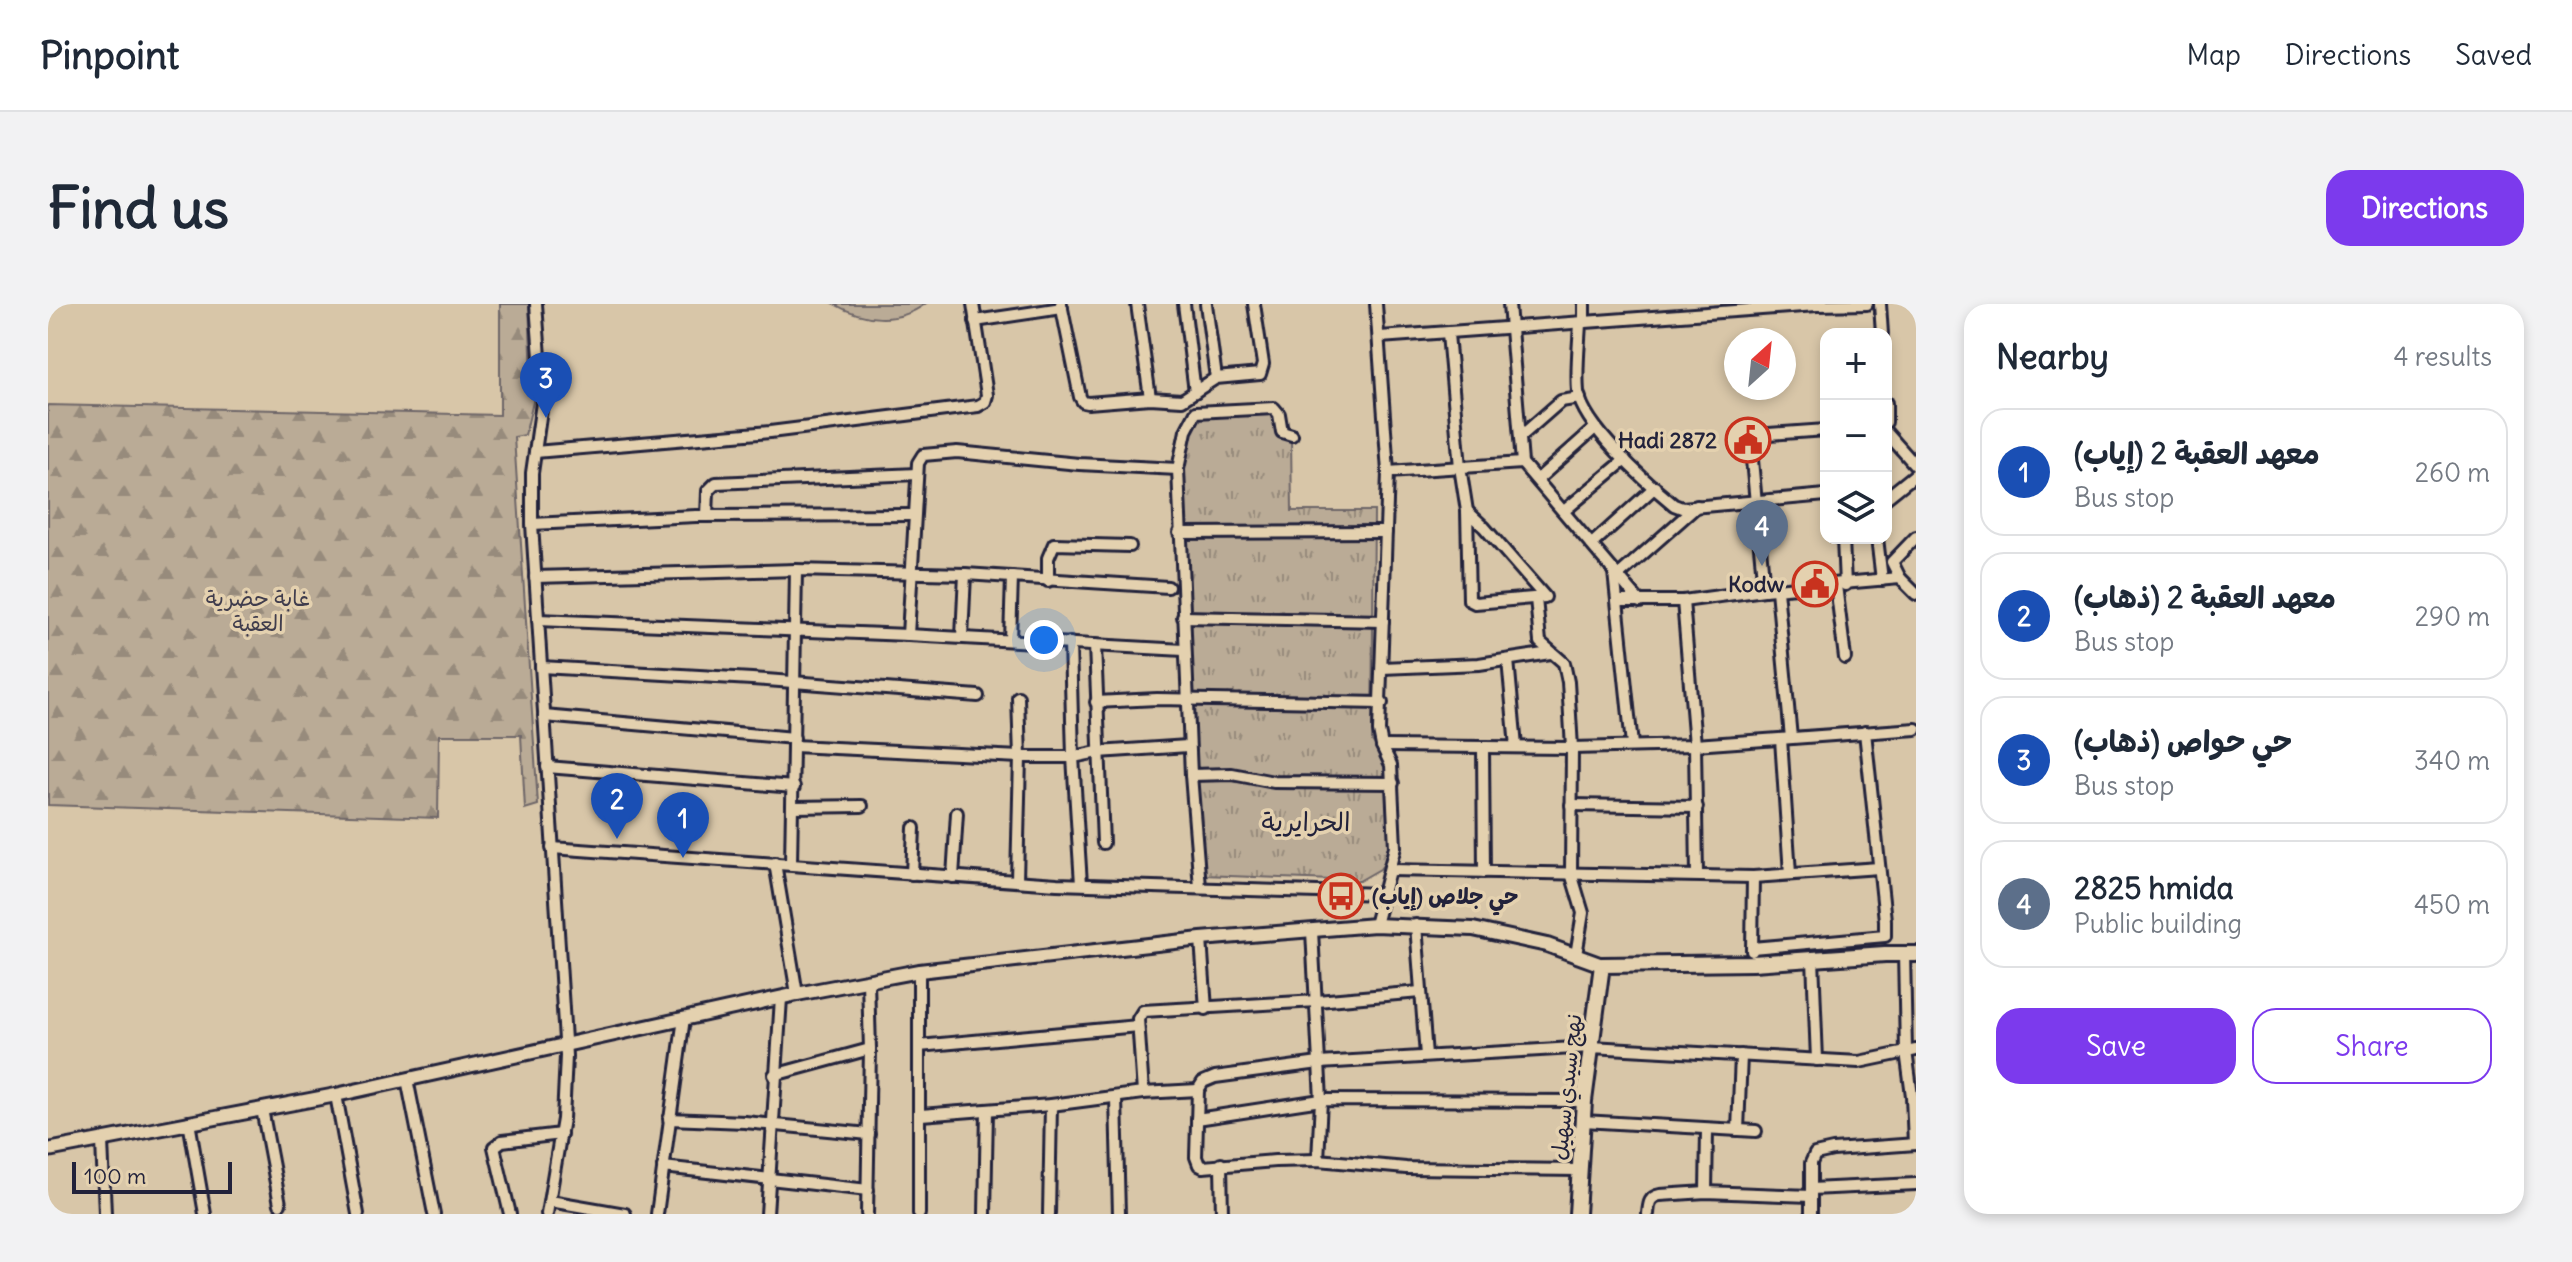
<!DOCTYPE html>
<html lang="en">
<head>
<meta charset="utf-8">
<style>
  body { margin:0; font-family:Delius,"Playpen Sans Arabic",sans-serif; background:#f2f2f3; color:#1f2937 }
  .controls { position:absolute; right:24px; top:24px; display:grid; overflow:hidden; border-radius:16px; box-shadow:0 4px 12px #0003 }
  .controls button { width:72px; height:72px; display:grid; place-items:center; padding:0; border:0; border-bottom:2px solid #e0e1e3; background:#fff; color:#1f2937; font:40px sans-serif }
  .compass { position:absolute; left:1676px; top:24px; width:72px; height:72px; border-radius:50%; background:#fff; box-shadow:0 4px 12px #0003; rotate:27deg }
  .scale { position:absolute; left:24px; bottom:20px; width:160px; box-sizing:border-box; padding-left:8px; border:4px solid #22223b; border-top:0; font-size:22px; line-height:28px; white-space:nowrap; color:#22223b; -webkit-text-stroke:6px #e4d1af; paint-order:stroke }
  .you { position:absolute; left:996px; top:336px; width:28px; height:28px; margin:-20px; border:6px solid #fff; border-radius:50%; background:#1a73e8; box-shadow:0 0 0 12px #1a73e833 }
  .badge { display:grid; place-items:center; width:52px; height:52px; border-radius:50%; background:#7c3aed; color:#fff; font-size:26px; font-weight:700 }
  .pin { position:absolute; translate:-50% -66px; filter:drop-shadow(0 2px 4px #0008) }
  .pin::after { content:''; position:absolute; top:42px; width:28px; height:24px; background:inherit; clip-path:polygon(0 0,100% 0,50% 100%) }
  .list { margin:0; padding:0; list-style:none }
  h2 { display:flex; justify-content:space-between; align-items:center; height:104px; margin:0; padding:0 32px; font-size:34px }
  h2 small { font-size:26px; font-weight:400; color:#747a83 }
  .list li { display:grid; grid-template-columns:52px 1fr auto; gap:24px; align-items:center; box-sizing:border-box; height:128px; margin:0 16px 16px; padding:0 16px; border:2px solid #e0e1e3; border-radius:24px }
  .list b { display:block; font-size:30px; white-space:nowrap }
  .list p { margin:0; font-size:26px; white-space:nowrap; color:#747a83 }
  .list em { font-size:26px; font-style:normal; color:#747a83 }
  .actions { display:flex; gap:16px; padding:24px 32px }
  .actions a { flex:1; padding:18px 0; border:2px solid #7c3aed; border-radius:24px; text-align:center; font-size:28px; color:#7c3aed }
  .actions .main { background:#7c3aed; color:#fff }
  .icon { flex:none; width:44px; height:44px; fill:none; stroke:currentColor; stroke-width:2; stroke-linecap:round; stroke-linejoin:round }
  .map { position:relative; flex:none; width:1868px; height:910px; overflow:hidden; border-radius:24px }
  header { display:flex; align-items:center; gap:48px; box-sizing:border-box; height:112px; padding:0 40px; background:#fff; border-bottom:2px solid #e0e1e3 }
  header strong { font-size:38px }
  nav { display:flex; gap:44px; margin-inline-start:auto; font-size:28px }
  .intro { display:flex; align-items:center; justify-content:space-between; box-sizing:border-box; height:192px; padding:0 48px }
  h1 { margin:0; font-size:56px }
  .button { padding:20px 36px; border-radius:24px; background:#7c3aed; color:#fff; font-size:28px; font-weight:700 }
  main { display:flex; gap:48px; padding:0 48px }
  aside { flex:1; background:#fff; border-radius:24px; box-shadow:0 4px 12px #0003 }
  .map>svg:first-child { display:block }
  .forest { fill:url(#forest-firs); stroke:#6e6668; stroke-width:2 }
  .park { fill:url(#park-tufts); stroke:#6e6668; stroke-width:2 }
  .pitch { fill:#baab96; stroke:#6e6668; stroke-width:2 }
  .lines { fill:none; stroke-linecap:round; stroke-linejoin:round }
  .minor-casing { stroke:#22223b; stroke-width:16 }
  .tertiary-casing { stroke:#22223b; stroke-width:18 }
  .secondary-casing { stroke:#22223b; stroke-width:20 }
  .minor { stroke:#e4d1af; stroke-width:10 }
  .tertiary { stroke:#e4d1af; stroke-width:12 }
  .secondary { stroke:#e4d1af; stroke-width:14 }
  .labels { text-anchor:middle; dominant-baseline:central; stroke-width:7; stroke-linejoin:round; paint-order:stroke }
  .poi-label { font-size:22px; font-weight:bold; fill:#22223b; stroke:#e4d1af; text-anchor:end }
  .park-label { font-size:22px; fill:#403d4d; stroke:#e4d1af }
  .street-label { font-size:22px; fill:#22223b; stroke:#e4d1af }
  .quarter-label { font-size:26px; fill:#22223b; stroke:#e4d1af }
</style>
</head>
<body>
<header>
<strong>Pinpoint</strong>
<nav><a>Map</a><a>Directions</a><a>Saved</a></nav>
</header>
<div class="intro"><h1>Find us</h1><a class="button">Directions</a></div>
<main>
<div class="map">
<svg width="1868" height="910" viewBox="0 0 1868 910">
  <defs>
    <pattern id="forest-firs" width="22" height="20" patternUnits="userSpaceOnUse" patternTransform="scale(2)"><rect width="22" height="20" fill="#baab96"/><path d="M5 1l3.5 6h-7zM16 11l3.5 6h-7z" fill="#978b7c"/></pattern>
    <pattern id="park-tufts" width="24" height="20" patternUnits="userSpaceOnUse" patternTransform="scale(2)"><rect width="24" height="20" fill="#baab96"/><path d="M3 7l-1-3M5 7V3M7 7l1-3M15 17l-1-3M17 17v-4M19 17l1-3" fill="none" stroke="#978b7c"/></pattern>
  </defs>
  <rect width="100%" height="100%" fill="#d8c6a8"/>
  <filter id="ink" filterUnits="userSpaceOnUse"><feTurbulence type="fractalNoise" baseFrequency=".0125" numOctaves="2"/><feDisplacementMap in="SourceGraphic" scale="16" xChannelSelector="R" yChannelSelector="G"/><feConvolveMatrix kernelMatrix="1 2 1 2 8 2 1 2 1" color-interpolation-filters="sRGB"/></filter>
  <g filter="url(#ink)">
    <path class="forest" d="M452,0h29l4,98 -8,33 -11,2 24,368 -13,4 -4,-74h-82l-1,83 -390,-13v-400l452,10z"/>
    <path class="park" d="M1228,106l15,28 1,73h82l-2,230 14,19 3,98 -9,11 -21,12 -156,-6 -23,-406 14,-55z"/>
    <path class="pitch" d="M786,0h91c-28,21 -63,16 -91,0z"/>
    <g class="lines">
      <g class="minor-casing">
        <g id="minor">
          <path d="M488,0l7,92 -11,77v51l34,532 -3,63 -16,95"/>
          <path d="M1013,0l19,93 3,5 5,1 62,-5 32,2 34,-22 44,-4 3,-10 -9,-60"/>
          <path d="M1089,0l13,94"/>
          <path d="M1136,0l11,88"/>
          <path d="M1158,0l10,74"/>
          <path d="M1461,0l13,159 118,139"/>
          <path d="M1536,0v18"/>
          <path d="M1832,0l2,30"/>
          <path d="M927,17l87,-13"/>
          <path d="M1532,19c-1,22 -4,46 -2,69 5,34 68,90 96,113l8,3 144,-13"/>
          <path d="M1400,30l12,133 7,44"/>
          <path d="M1332,33l437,-32 50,-1"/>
          <path d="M1838,99v19"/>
          <path d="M1838,128l30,34"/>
          <path d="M1244,131l-10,-3 -3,-18 -5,-6 -78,4 -10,19 -8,38 13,306 41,-1 42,8 119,1"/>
          <path d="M1472,133l41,-36 19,-3"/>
          <path d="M487,148l235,-20 208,-26 7,-4 2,-7 -14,-91"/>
          <path d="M1340,168l134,-9"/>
          <path d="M1489,176l58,-52"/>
          <path d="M1838,194l30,-24"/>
          <path d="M1419,207l17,16 61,70 -70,6 -6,-3z"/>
          <path d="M1516,207l61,-51"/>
          <path d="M659,212l1,-25 8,-8 201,-9"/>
          <path d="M484,220l164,-8 218,-1"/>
          <path d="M1131,229l207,-1"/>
          <path d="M1795,234l2,47"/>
          <path d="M1829,234l5,42"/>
          <path d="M1544,240l63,-57"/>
          <path d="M1566,268l18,173"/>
          <path d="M1570,272l79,-70"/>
          <path d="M487,273l261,-7 169,4 203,13"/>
          <path d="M1852,274l-8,-16 24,-25"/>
          <path d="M1000,277v-23l6,-14 76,2"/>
          <path d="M1788,281l9,73"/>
          <path d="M1716,286l-14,-152 5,-3 71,-5"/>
          <path d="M1729,286l14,148"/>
          <path d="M1488,294l4,44 24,21 4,19 4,66 -1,125 12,40 -7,42"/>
          <path d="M1571,297h64l81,-11 136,-12 16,16"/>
          <path d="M1635,297l12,144 2,130"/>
          <path d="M1135,313l200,4"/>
          <path d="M490,316l370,15 276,15"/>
          <path d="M860,331l10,-172 5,-8 34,-3 122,12 99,5"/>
          <path d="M914,333l3,-63"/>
          <path d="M962,336l2,-63"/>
          <path d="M1022,339l3,114 8,127"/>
          <path d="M1047,341l8,198"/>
          <path d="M1460,356l8,87"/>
          <path d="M493,363l211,12 226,17"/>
          <path d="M1334,364l97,-4 71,-11"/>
          <path d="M1048,398l61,-3 225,4"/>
          <path d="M496,412l250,22"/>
          <path d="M1733,435l9,135"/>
          <path d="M746,442l226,11h53l25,-5 90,-6"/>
          <path d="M1334,442l190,2 123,-3 221,-16"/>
          <path d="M1435,443l1,125"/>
          <path d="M499,463l247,20"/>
          <path d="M1143,471l9,112"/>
          <path d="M1523,501l126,2"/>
          <path d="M745,503l69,-1"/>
          <path d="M504,544l505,36 325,10"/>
          <path d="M727,559l22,131"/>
          <path d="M743,560l5,-294"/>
          <path d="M1343,566l362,7 126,-9"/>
          <path d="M864,570l2,-46"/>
          <path d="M905,573l4,-64"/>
          <path d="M969,576l3,-123 -2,-60"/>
          <path d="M1327,621l20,-78 -4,-82 -9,-19 -3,-15 9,-259 -12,-168"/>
          <path d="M1368,621l10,131"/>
          <path d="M1264,627l9,169 -3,60"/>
          <path d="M1153,635l5,70"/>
          <path d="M1704,644l133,-12v-16l-20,-188"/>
          <path d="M1704,647l1,-74"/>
          <path d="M1856,649l2,98 6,45 2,48"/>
          <path d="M1765,655l4,101"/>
          <path d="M871,667v243"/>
          <path d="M871,742l219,-20"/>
          <path d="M726,771l96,-26"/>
          <path d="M359,775l27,135"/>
          <path d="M1095,789l-5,-74 5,-8 174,-10 103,-9"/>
          <path d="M288,791l22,119"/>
          <path d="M1068,794l3,116"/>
          <path d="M214,805l18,95"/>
          <path d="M873,811l130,-10 92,-12 55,-3"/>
          <path d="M621,815l76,3 124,12"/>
          <path d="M1149,815l124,-19 263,1"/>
          <path d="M1535,817l173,10"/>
          <path d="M141,818l16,92"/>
          <path d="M1690,826l3,-75"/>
          <path d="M54,837l3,73"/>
          <path d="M1173,860l1,50"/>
          <path d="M615,863l205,23"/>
          <path d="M1532,866l-174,-2 -88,-8 -43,1 -72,6 -4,-2 -3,-8 2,-67 5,-8 12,-5 104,-14 272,-16 268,15 57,-12"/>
          <path d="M1763,885l105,-5"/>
          <path d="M1658,888l1,-62"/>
          <path d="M502,897l75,13"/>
          <path d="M462,910l-16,-67 8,-6 59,-7"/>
          <path d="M609,910l27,-196"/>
          <path d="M719,910l14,-216"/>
          <path d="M819,910l3,-165 -2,-68"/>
          <path d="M937,910l2,-104"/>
          <path d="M1001,910l2,-109"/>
          <path d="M1600,910c1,-10 1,-17 12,-19l46,-3 105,4"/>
          <path d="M1763,910v-51l4,-9 18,-4 83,-6"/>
        </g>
      </g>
      <g class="tertiary-casing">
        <path id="tertiary" d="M0,846l288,-55 461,-101 122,-23 282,-32 174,-14 98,4 74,16 55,20"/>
      </g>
      <g class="secondary-casing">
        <path id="secondary" d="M1529,910l7,-113 18,-136 151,-2 132,-9h31"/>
      </g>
      <use href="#minor" class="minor"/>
      <use href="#tertiary" class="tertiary"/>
      <use href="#secondary" class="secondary"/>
    </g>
  </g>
  <defs>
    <g id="civic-ring" transform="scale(2.3)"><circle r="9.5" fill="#e4d1af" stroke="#c8321e" stroke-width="1.5"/><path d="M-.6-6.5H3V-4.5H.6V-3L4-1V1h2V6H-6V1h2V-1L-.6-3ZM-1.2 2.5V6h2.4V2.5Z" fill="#c8321e"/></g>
    <g id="bus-ring" transform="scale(2.3)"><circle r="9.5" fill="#e4d1af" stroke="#c8321e" stroke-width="1.5"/><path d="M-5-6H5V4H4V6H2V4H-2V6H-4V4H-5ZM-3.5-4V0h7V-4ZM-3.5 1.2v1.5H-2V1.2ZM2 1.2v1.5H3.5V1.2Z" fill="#c8321e"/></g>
  </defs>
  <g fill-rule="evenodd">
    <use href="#civic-ring" x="1700" y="136"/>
    <use href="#civic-ring" x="1767" y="280"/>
    <use href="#bus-ring" x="1293" y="592"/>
  </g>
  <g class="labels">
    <g class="poi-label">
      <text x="1669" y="136">Hadi 2872</text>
      <text x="1736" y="280">Kodw</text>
      <text x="1324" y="592" text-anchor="start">حي جلاص (إياب)</text>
    </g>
    <g class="park-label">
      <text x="210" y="294">غابة حضرية<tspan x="210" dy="25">العقبة</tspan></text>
    </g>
    <g class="street-label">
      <text transform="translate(1518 783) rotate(-84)">نهج سيدي سهيل</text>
    </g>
    <g class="quarter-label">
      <text x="1258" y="517">الحرايرية</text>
    </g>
  </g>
</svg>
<div class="controls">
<button>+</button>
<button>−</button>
<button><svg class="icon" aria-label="layers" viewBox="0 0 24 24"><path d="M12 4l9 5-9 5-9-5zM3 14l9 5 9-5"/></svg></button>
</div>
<svg class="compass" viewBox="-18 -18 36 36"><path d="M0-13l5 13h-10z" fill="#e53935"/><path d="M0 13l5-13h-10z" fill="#747a83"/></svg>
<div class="scale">100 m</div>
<div class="you"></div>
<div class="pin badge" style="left:635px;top:554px;background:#1a4fb4">1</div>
<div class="pin badge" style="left:569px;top:535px;background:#1a4fb4">2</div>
<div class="pin badge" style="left:498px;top:114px;background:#1a4fb4">3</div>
<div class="pin badge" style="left:1714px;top:262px;background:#5c6f8a">4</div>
</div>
<aside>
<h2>Nearby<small>4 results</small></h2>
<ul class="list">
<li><span class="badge" style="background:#1a4fb4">1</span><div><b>معهد العقبة 2 (إياب)</b><p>Bus stop</p></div><em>260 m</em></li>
<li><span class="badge" style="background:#1a4fb4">2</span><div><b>معهد العقبة 2 (ذهاب)</b><p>Bus stop</p></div><em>290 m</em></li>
<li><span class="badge" style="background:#1a4fb4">3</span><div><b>حي حواص (ذهاب)</b><p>Bus stop</p></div><em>340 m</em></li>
<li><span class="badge" style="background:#5c6f8a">4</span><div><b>2825 hmida</b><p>Public building</p></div><em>450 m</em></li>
</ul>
<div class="actions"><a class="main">Save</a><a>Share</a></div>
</aside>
</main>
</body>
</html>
